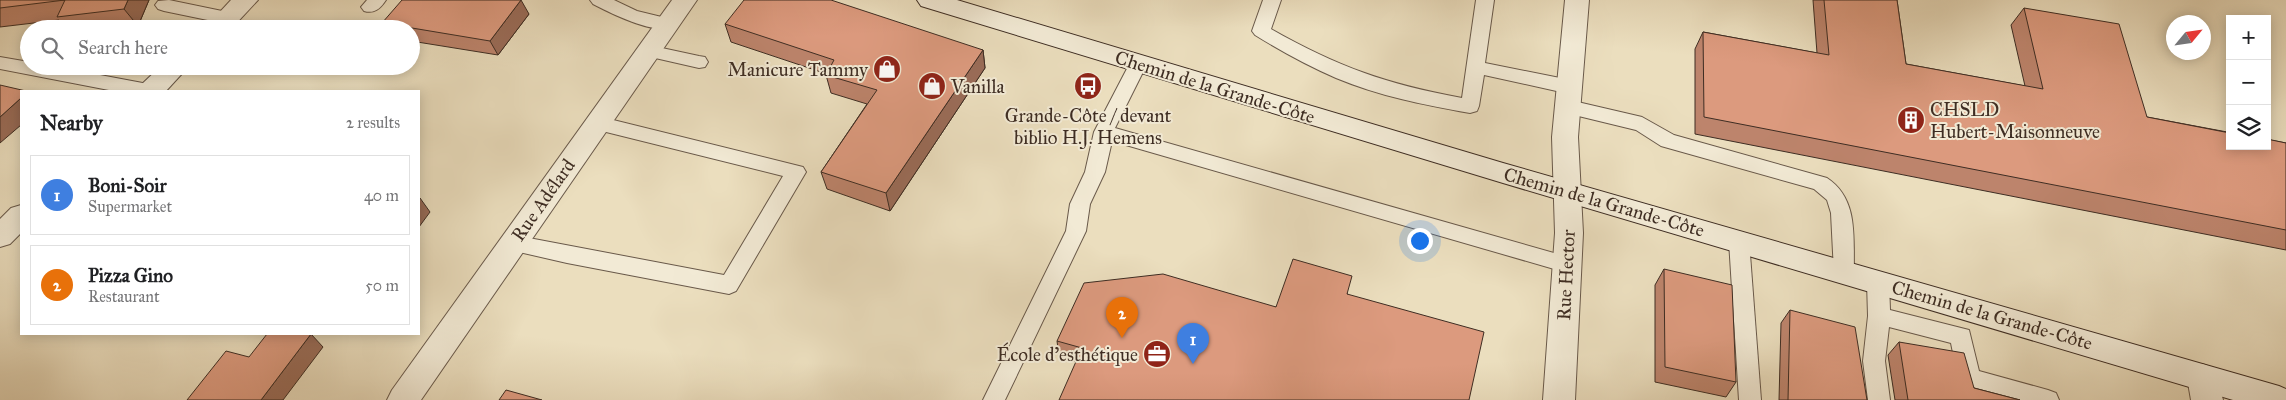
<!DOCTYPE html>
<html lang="en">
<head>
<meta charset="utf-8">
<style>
  body { margin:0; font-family:"IM FELL Great Primer",serif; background:#f6f6f6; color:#202124 }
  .controls { position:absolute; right:15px; top:15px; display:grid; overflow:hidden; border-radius:0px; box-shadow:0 2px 12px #0003 }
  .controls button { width:45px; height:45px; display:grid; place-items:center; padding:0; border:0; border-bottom:1px solid #e0e0e0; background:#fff; color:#202124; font:25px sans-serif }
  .compass { position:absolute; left:2166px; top:15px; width:45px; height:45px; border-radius:50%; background:#fff; box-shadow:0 2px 12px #0003; rotate:61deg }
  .you { position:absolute; left:1419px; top:240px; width:18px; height:18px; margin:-12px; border:4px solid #fff; border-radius:50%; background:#1a73e8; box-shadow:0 0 0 8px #1a73e833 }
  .badge { display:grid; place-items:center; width:32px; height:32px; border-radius:50%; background:#1a73e8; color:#fff; font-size:16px; font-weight:700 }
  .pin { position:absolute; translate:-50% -41px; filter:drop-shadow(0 1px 2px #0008) }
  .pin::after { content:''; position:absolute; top:26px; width:18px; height:15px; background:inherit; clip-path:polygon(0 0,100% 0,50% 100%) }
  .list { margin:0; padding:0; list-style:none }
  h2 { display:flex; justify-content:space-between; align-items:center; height:65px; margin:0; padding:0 20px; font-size:21px }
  h2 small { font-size:16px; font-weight:400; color:#757577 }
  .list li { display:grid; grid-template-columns:32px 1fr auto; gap:15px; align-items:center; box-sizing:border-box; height:80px; margin:0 10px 10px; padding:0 10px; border:1px solid #e0e0e0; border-radius:0px }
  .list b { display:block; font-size:19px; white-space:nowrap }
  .list p { margin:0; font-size:16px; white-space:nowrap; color:#757577 }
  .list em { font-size:16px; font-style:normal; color:#757577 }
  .icon { flex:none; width:28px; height:28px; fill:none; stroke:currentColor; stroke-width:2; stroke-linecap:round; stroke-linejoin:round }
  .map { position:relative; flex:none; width:2286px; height:400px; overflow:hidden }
  .search { position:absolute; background:#fff; box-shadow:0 2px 12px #0003; left:20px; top:20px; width:400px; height:55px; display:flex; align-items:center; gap:12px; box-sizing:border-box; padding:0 18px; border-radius:28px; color:#757577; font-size:19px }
  .panel { position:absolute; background:#fff; box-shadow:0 2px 12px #0003; left:20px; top:90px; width:400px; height:245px; border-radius:0px }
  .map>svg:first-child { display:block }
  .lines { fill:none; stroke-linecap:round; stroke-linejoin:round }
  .lane-casing { stroke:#69594a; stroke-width:2 }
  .street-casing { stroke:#69594a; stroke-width:2 }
  .secondary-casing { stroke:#3e2d23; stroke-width:2 }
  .lane { fill:#f2ead5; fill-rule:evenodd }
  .street { fill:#f2ead5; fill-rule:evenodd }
  .secondary { fill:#f2ead5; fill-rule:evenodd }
  .wall { fill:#bd846c; stroke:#3e2d23 }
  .shaded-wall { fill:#9a6c58; stroke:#3e2d23 }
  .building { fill:#dc9a7e; stroke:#3e2d23 }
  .labels { text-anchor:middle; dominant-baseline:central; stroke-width:4; stroke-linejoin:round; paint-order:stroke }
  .poi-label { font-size:19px; fill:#3e2d23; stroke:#f2ead5; text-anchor:end }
  .street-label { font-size:19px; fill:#3e2d23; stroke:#f2ead5 }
</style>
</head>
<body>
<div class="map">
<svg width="2286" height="400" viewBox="0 0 2286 400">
  <rect width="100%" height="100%" fill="#ebdebe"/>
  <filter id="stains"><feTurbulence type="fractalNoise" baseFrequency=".004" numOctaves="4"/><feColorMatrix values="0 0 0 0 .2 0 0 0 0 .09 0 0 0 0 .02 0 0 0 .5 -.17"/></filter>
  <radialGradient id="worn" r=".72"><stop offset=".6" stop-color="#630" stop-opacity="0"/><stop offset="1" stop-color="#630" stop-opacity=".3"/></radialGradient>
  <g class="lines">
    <g class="lane-casing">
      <g id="lane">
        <path d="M169,0l58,12 6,2 3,4 -3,4 -6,2 -63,-13 -6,-2 -3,-4 3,-4z"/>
        <path d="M367,0h19c-6,9 -12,14 -22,11l-3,-4z"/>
        <path d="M590,0h24l23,11 37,9 3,4 -3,4c-21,6 -62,-14 -81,-24z"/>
        <path d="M1263,0h18l-10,29c67,38 115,55 191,69l14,-98h18l-9,63 85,17 7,2 2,5 -2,5 -7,2 -86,-19 -5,31 -2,5 -7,2c-45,-8 -91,-17 -134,-35 -28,-12 -55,-27 -81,-43l-3,-4z"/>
        <path d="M648,45l51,11 6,1 3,5 -3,5 -6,1 -57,-13 -3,-4 3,-4z"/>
        <path d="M0,57l29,5v4h23l96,18 7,2 2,5h-43l-114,-22z"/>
        <path d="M1138,58l6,1 3,5 -32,64 453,129 7,2 3,6 -3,6 -7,2 -456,-132 -7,31 -15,32 -4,27 -81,169h-22l83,-169 4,-27 15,-32 9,-40 38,-73z"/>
        <path d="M1569,100l73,17 32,18 153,43c32,21 26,60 27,94l-3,6 -7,3 -7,-3 -3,-6 -3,-59 -4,-13 -13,-11 -153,-43 -25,-16 -74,-18 -2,-5 2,-5z"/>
        <path d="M597,116l206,51 3,5 -70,119 -7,3 -162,-31 -61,-14 -3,-6 3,-6 7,-2 211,40 59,-99 -193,-48 -3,-5 3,-5z"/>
        <path d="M1739,233l7,2 3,6 12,159h-22l-10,-159 3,-6z"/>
        <path d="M1878,273l7,3 4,6 1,28 79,20 10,41 69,19 8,3 3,7h-46l-52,-15 -3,-7 -7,-35 -62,-16 -4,34 5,39h-22l-5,-39 5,-45 -1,-34 4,-6z"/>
      </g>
    </g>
    <g class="street-casing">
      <g id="street">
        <path d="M231,0h27l-27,29h-27z"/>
        <path d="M672,0h25l-276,400h-34l5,-10z"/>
        <path d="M1565,0h24l-11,137 5,96 -8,167h-32l12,-167 -3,-96z"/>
        <path d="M161,66h28l-23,25h-28l4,-7z"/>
        <path d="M21,205v28l-11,11 -10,3v-28l11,-11z"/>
        <path d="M2202,364l11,4 4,9 6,23h-32l-4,-23 4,-9z"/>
      </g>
    </g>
    <g class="secondary-casing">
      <path id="secondary" d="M917,0h40l546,163 776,223 7,3v11h-53l-730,-217 -582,-177z"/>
    </g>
    <use href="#lane" class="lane"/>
    <use href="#street" class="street"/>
    <use href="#secondary" class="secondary"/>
  </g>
  <g class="wall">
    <path d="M0,0h149l-11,26 -26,3h-44l-9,-9 -59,7z"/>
    <path d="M1813,0h84l9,64 119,22 -14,-61 13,-17 123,109 139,26v107l-591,-116v-85l8,-17 114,21z"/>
    <path d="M529,14l-31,41 -87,-14v-12h-25l-4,-6z"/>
    <path d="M725,24l258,26 2,18 -95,143 -63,-22 -6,-17 46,-68 -36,-11 -5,-18 1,-1 -96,-32z"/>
    <path d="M1664,269l72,113 -10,15 -71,-15v-97z"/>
    <path d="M1348,294l-272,68 -17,-5 -2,-16 219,-34z"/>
    <path d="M1790,310l77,90h-88l2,-77z"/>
    <path d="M1899,342l75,46 46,12h-125l-7,-45z"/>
  </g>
  <g class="shaded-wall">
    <path d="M128,0h21l-11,26 -14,-17z"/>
    <path d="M521,0l8,14 -31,41 -8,-14z"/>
    <path d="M983,50l2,18 -95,143 -4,-18z"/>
    <path d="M21,98v27l-21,18v-26z"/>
    <path d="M420,198l10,14 -11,15v-27z"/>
    <path d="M311,334l12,13 -40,53h-22z"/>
  </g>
  <g class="building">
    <path d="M0,0h128l-4,9 -67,8 8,-17 -65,8z"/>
    <path d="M402,0h119l-31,41 -108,-18z"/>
    <path d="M744,0h87l152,50 -97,143 -65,-21 56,-82 -51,-15 8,-15 -109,-36z"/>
    <path d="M1824,0h73l9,64 137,25 -19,-81 95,16 28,93 83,16v13h37v-7l19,4v87l-582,-113 -1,-85 126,23z"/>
    <path d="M0,85l26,6h-5v7l-21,19z"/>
    <path d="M1293,259l59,17 -5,18 137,38 -15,68h-410l23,-52 -25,-7 27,-58 79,-9 113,33z"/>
    <path d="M1664,269l68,16 4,97 -71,-15z"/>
    <path d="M1790,310l65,17 12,73h-79z"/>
    <path d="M267,334h44l-50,66h-74l39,-49 23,6z"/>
    <path d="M1899,342l65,11 10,35 46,12h-112z"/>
    <path d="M506,390l36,10h-43z"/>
  </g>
  <defs>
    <g id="shop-disc" transform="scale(1.4375)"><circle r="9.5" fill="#8f2418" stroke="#f2ead5"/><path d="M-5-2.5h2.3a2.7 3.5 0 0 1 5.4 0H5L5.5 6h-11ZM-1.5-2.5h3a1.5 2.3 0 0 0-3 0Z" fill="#fff"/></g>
    <g id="bus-disc" transform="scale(1.4375)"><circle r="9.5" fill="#8f2418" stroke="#f2ead5"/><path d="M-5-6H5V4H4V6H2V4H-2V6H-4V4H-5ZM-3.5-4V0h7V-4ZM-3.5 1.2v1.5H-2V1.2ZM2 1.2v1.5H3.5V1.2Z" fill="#fff"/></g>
    <g id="building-disc" transform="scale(1.4375)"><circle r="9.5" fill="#8f2418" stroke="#f2ead5"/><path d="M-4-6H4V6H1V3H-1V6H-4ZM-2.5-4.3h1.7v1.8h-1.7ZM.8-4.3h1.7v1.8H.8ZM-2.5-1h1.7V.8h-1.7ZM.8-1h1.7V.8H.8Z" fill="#fff"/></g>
    <g id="office-disc" transform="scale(1.4375)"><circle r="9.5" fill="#8f2418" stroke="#f2ead5"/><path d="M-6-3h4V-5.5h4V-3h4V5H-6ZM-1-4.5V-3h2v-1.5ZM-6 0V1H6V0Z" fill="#fff"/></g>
  </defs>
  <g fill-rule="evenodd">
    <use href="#shop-disc" x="887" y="69"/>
    <use href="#shop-disc" x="932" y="86"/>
    <use href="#bus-disc" x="1088" y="86"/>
    <use href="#building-disc" x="1911" y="120"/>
    <use href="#office-disc" x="1157" y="354"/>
  </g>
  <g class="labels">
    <g class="poi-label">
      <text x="868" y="69">Manicure Tammy</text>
      <text x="951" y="86" text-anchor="start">Vanilla</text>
      <text x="1930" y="109" text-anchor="start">CHSLD<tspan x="1930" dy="22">Hubert-Maisonneuve</tspan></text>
      <text x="1088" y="115" text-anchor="middle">Grande-Côte / devant<tspan x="1088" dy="22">biblio H.J. Hemens</tspan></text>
      <text x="1138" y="354">École d'esthétique</text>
    </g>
    <g class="street-label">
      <text transform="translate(1215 87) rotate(17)">Chemin de la Grande-Côte</text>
      <text transform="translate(543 200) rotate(-55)">Rue Adélard</text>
      <text transform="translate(1604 202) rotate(16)">Chemin de la Grande-Côte</text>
      <text transform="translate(1566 275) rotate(-87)">Rue Hector</text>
      <text transform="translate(1992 315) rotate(16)">Chemin de la Grande-Côte</text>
    </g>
  </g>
  <rect width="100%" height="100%" filter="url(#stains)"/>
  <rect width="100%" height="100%" fill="url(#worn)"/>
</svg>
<div class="controls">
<button>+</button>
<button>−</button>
<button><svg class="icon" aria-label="layers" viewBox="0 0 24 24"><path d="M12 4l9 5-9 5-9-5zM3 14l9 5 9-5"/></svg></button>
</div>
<svg class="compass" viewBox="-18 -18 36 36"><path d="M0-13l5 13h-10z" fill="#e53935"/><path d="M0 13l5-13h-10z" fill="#757577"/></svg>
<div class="you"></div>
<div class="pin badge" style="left:1193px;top:364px;background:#3f7fe0">1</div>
<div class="pin badge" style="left:1122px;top:338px;background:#e8710a">2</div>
<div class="search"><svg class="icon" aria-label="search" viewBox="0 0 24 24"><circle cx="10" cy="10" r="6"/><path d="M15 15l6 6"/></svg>Search here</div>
<section class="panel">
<h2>Nearby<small>2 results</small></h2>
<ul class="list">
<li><span class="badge" style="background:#3f7fe0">1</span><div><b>Boni-Soir</b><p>Supermarket</p></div><em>40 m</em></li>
<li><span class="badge" style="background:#e8710a">2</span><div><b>Pizza Gino</b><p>Restaurant</p></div><em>50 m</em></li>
</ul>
</section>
</div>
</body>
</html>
